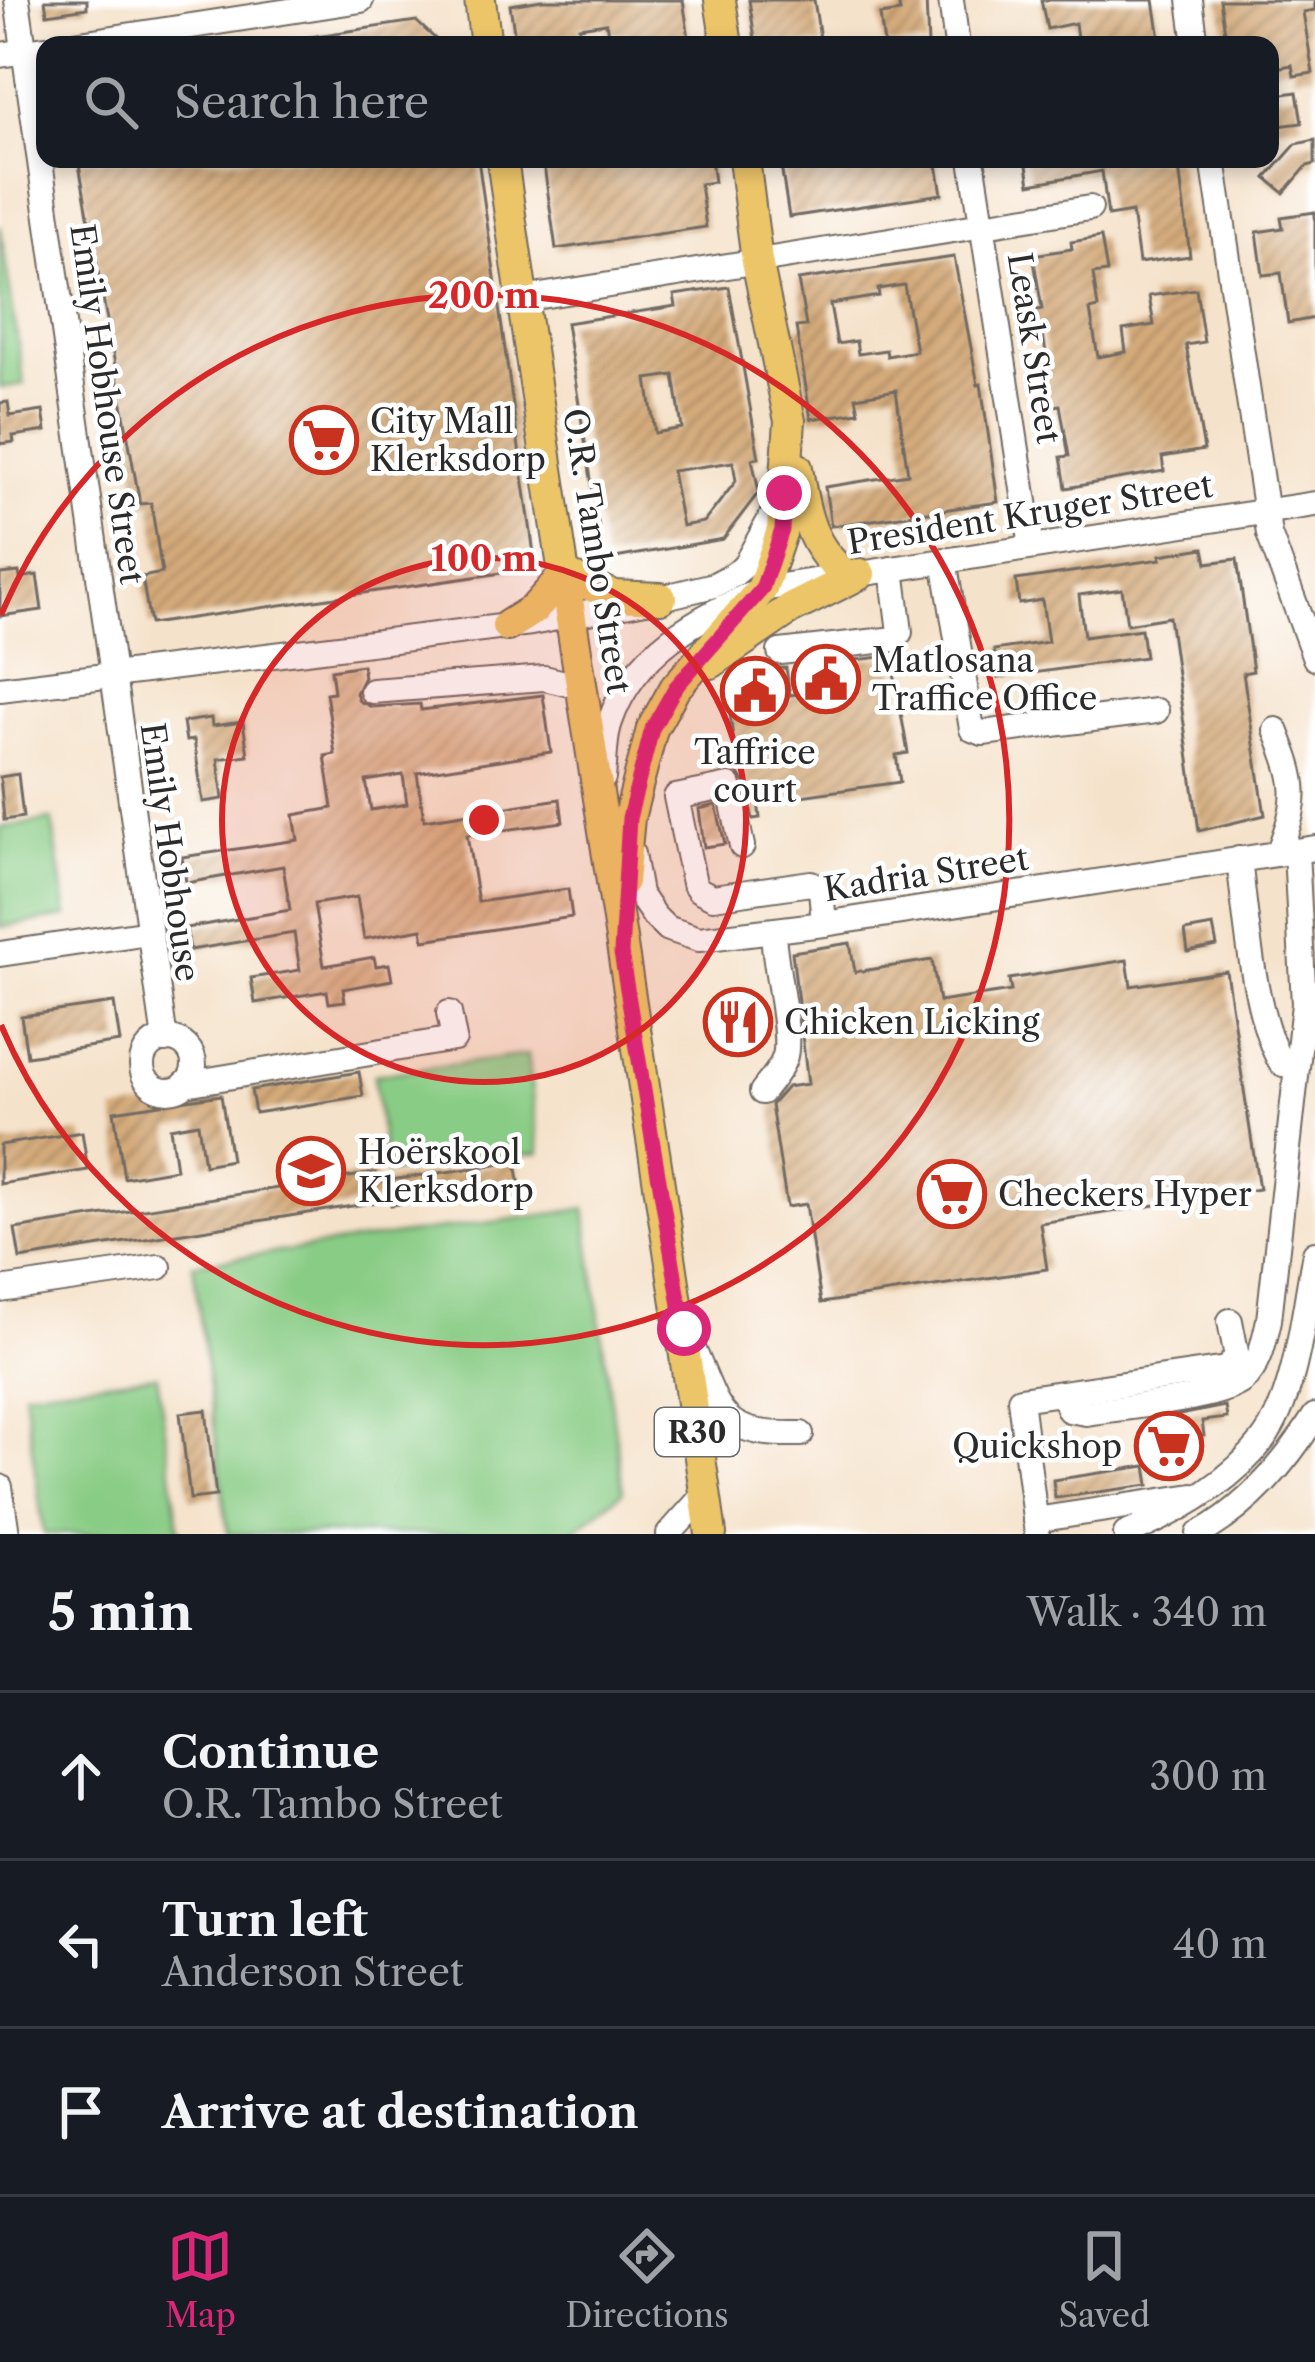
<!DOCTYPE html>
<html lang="en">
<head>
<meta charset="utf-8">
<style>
  body { margin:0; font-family:"Libre Caslon Text",serif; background:#242831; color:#f1f3f6 }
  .stop { position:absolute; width:36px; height:36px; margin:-27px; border:9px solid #db2777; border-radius:50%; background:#fff }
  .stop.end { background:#db2777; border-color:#fff; box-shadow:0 3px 12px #0008 }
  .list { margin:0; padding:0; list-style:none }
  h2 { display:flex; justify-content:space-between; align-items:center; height:156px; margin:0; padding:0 48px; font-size:51px }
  h2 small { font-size:39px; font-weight:400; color:#9ea1a6 }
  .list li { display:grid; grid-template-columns:78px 1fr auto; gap:36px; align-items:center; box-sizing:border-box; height:168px; padding:0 48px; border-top:3px solid #363941 }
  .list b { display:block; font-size:45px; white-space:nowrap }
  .list p { margin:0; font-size:39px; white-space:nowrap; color:#9ea1a6 }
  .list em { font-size:39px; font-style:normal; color:#9ea1a6 }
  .icon { flex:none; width:66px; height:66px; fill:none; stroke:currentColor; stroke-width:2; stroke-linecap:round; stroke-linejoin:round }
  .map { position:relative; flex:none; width:1315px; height:1534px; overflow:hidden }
  .search { position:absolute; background:#171b24; box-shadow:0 6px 18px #0003; left:36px; right:36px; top:36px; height:132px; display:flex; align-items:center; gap:30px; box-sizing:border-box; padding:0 42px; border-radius:24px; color:#9ea1a6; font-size:45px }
  .sheet { height:660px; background:#171b24 }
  nav { display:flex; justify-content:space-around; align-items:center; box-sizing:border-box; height:168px; border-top:3px solid #363941; background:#171b24; font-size:33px; color:#9ea1a6 }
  nav a { display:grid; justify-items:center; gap:6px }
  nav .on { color:#db2777 }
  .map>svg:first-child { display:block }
  .green { fill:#89cc85; stroke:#5a7c58; stroke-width:3 }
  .building { fill:url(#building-hatch); fill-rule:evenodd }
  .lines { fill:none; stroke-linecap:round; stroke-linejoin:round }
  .minor-casing { stroke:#726b63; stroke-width:28 }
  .major-casing { stroke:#726b63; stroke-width:34 }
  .minor { stroke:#fff; stroke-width:24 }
  .major { stroke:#edc569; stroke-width:30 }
  .route { stroke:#db2777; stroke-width:15 }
  .ring { fill:none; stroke:#d62828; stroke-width:6 }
  .labels { text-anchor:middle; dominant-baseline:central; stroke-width:9; stroke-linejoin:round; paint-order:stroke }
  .shield { fill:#fff; stroke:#6b6b6b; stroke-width:3 }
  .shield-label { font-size:30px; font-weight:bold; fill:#2b2b2b }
  .street-label { font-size:33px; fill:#2b2b2b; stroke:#fff }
  .poi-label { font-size:33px; fill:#2b2b2b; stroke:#fff; text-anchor:start }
  .centre { fill:#d62828; stroke:#fff; stroke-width:6 }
  .ring-label { font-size:36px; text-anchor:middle; font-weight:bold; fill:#d62828; stroke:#fff; stroke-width:9; stroke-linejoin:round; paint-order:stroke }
</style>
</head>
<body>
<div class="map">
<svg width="1315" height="1534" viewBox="0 0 1315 1534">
  <defs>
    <pattern id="building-hatch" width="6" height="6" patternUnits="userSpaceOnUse" patternTransform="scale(3)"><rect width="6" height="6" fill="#d4aa7a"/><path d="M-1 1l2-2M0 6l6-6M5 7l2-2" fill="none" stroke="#ac8b64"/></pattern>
  </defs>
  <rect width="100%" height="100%" fill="#fff"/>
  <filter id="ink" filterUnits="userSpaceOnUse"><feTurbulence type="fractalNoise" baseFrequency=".00833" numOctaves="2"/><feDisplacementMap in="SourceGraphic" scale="24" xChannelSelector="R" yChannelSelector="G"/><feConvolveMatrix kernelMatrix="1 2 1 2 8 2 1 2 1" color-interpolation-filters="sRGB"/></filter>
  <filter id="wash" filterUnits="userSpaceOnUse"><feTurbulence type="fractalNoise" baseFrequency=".004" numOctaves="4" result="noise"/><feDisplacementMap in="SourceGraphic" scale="48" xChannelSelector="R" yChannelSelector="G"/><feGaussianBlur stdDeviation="2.7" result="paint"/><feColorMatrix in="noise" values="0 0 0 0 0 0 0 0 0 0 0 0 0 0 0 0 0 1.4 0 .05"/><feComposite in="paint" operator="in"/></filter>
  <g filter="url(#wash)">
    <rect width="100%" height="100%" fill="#f5e2ca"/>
    <g class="green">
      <path d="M0,225l24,159 -24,4z"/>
      <path d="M52,820l15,97 -67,10v-99z"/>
      <path d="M527,1055l13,98 -154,20 -12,-98z"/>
      <path d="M585,1209l38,282 -53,43h-342l-35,-270z"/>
      <path d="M157,1375l23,159h-136l-20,-143z"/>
    </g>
    <g id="blocks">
      <g class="building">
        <path d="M45,0h42v8l-40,6z"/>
        <path d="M542,0h141l7,45h-59l-2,-11 -21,-1 -2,-10 -27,4 3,18h-66l-6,-40z"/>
        <path d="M749,0h65l7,45h-65z"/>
        <path d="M898,0h28l2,45h-44l-4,-30 20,-3z"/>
        <path d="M1041,0h113l7,45h-83l-3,-22 -28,6z"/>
        <path d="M1220,0h95v10l-12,2 10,61 -19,3 -2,-11 -22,4v-24h-43z"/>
        <path d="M416,21l26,24h-133v-8z"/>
        <path d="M1297,92l5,31 -32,4v-31z"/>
        <path d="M1315,140v24l-8,2 -23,27 -18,-15 30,-34z"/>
        <path d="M78,159h400l58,409 -386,56 -8,-47 20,-4 -11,-70 -11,1z"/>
        <path d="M543,159h168l3,23 -14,2 6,43 -150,22z"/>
        <path d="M780,159h156l6,35 -153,23z"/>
        <path d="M1026,159h152l12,97 -51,7 -7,-51 -24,4 -6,-45 -72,13z"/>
        <path d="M1315,212v106l-27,5 -7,-50 -18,2 -6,-43 26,-4 -2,-11z"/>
        <path d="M1101,237l6,35 -14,2 5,34 -8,2 8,47 28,-5 -3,-22 31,-5 -5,-29 47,-7 8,53 -18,3 18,105 -42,7 2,14 -98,17 -5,-31 8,-1 -9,-51 -13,2 -6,-40 7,-2 -6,-37 -6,1 -3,-18 9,-2 -9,-54 39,-6 -1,-7z"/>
        <path d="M954,257l24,128 3,-1 17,118 -167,24 -6,-39 83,-13 -12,-84 -40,7 3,15 -48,7 -15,-92 10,-1 -8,-46zM904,285l12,66 -29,5 -1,-6 -28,4 -2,-13 -19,3 -7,-40 49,-8 -1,-7z"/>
        <path d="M729,287l30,171 -7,1 7,33 -36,47 -119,21 -38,-237 110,-17 -2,-11zM674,375l8,53 -27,5 -8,-54zM733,462l3,19 -32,41 -22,4 -10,-55z"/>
        <path d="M8,402l2,14 33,-5 3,20 -33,5 1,6 -14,2v-41z"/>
        <path d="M1204,548l3,15 30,-4 16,112 -10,2 22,142 -66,16 -30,-214 -42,7 -5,-35 -43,6 5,42 57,-8 4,28 -147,21 -4,-28 54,-8 -6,-42 -23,4 -3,-24 145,-21 -1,-4z"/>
        <path d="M19,572l1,6 17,-3 5,35 -42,6v-42z"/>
        <path d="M891,656l17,97 -12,2 4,27 -142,20 2,16 -7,1 -8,-36 -7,-10 -12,-87 15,-2 -2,-14 47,-2 4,27 60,-8 -4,-26z"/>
        <path d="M362,665l2,12 -8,16 3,8 13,6 48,-3 1,6 122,-15 8,57 -134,21 7,47 136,-21 3,23 -96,13 11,67 90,-13 4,28 -148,23 -2,-11 -58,10 -7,-42 -43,7 10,62 50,-9 2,9 13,-2 3,16 -49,9 2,12 -16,2 -2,-12 -72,12 -4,-25 49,-8 -6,-37 -104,17 -4,-22 104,-18 -7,-44 -97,17 -4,-26 116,-17 -4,-25 39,-7 -8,-52 10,-2 -9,-61 8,-1 -3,-22zM403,775l4,29 -36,6 -5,-29z"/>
        <path d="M211,718l1,8 31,-4 5,33 -30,4 5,40 -20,3 -9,-62 -8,1 -3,-19z"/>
        <path d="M18,774l5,43 -19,3 -4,-43z"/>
        <path d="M716,805l9,39 -21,3 -5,-38z"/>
        <path d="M1213,926l4,20 -29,6 -3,-21z"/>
        <path d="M850,943l5,29 77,-12 7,42 72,-11 -2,-12 118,-19 4,26 95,-15 33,218 -219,34 7,46 -226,34 -15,-99 -19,3 -16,-102 16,-18 21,-3 -16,-132z"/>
        <path d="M114,1003l6,39 -93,14 -6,-40z"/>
        <path d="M359,1072l4,24 -108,17 -4,-23z"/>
        <path d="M221,1095l10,65 -27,5 -6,-42 -28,5 6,41 -52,9 -10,-67z"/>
        <path d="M82,1132l6,38 -88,14v-39z"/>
        <path d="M516,1162l4,25 -129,18 -1,-5 -370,59 -5,-30 360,-56 1,9z"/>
        <path d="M1225,1406l2,12 -25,3 2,15 -10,1 1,10 -36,5 -4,-32z"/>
        <path d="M206,1410l10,86 -26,3 -10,-86z"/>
        <path d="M1146,1466l3,19 -94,13 -2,-18z"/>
      </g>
    </g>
  </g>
  <g filter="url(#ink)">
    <use href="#blocks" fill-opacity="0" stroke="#726b63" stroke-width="3"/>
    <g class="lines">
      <g class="minor-casing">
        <g id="minor">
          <path d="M17,0l148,1040"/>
          <path d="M951,0l6,45"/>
          <path d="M1190,0l6,45"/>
          <path d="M67,45l294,-45"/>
          <path d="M0,55l45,-7"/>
          <path d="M972,159l60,388"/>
          <path d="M1213,159l56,375 46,124"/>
          <path d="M522,299l568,-91"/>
          <path d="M944,560l28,169 11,4 173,-22"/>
          <path d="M780,652l115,-13 5,-7 -8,-63"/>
          <path d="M0,689l531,-66 130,-25 53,-13 19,-10 12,-10 32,-58"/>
          <path d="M372,691l172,-13 38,9"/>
          <path d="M1276,730c22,54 24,68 2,123"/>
          <path d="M603,778c2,-18 1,-39 7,-56 24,-72 88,-104 152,-133l553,-85"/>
          <path d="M742,846l-13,-60 -53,11 18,86 5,7 14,7 98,-14 10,6 3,35"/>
          <path d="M632,854l7,40 15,22 12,12 33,11 125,-15 491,-76"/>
          <path d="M1239,859c7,58 14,154 42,204l15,6"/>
          <path d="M0,954l149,-22"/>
          <circle cx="168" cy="1065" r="26"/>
          <path d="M185,1084l269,-45 -5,-26"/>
          <path d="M762,1092c7,-10 18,-21 22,-33 9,-21 -11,-98 -11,-128"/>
          <path d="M0,1290l159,-23"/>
          <path d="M690,1342c32,70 25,94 111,92"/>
          <path d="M1062,1393l7,17 17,3c34,-6 134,-13 157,-33 17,-14 21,-39 26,-60l35,-316 -8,-153"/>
          <path d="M0,1487l7,47"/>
          <path d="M1035,1520l158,-24"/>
          <path d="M669,1534l36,-40"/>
          <path d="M1037,1534l-17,-135 206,-30 11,-12 -7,-36"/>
          <path d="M1126,1534c49,-20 103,-50 137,-94 34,-45 41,-132 52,-187"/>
          <path d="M1199,1534c50,-28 86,-70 116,-118"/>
        </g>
      </g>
      <g class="major-casing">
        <g id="major">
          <path d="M480,0l6,45"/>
          <path d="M720,0l7,45"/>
          <path d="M502,159c65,459 144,916 209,1375"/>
          <path d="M797,468c7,44 13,81 51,108"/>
          <path d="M507,626l27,-17 31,-35 49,22 47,2"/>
          <path d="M711,663l79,-54 70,-35"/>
          <path d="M623,881l6,-63 23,-89 23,-41 87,-99 20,-59 8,-109 -33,-160 -13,-102"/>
        </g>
      </g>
      <use href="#minor" class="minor"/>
      <use href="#major" class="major"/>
    </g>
  </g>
  <g class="lines" filter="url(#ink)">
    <path class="route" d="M684,1329l-63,-376 8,-135 23,-89 23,-41 87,-99 20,-59 2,-37"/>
  </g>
  <circle cx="484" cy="820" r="262" fill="#d62828" fill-opacity=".12"/>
  <g class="ring">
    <circle cx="484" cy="820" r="262"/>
    <path d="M1 615A525 525 0 1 1 1 1025"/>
  </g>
  <defs>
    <g id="supermarket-ring" transform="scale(3.45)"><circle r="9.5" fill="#fff" stroke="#c8321e" stroke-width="1.5"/><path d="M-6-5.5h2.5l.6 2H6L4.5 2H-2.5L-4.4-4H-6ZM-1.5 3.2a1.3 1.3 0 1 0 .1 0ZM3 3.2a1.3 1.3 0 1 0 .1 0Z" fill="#c8321e"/></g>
    <g id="civic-ring" transform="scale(3.45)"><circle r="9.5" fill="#fff" stroke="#c8321e" stroke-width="1.5"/><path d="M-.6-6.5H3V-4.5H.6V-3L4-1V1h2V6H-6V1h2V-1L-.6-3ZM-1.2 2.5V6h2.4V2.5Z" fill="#c8321e"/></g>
    <g id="restaurant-ring" transform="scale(3.45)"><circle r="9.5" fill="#fff" stroke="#c8321e" stroke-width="1.5"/><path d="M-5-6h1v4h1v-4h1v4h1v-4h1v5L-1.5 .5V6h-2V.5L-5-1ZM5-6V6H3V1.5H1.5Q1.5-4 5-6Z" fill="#c8321e"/></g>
    <g id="school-ring" transform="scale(3.45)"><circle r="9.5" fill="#fff" stroke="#c8321e" stroke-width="1.5"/><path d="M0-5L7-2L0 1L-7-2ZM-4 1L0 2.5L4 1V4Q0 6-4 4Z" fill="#c8321e"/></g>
  </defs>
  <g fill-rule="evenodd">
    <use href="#supermarket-ring" x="324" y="440"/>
    <use href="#civic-ring" x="826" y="679"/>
    <use href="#civic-ring" x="755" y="691"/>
    <use href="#restaurant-ring" x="738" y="1022"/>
    <use href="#school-ring" x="311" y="1171"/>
    <use href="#supermarket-ring" x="952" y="1194"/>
    <use href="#supermarket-ring" x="1169" y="1446"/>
  </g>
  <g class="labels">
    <rect class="shield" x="655" y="1408" width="84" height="48" rx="9"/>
    <g class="shield-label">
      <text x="697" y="1432">R30</text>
    </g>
    <g class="street-label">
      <text transform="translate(1034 348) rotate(81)">Leask Street</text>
      <text transform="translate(107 404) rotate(82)">Emily Hobhouse Street</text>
      <text transform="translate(1030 514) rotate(-9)">President Kruger Street</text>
      <text transform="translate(597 551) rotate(81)">O.R. Tambo Street</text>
      <text transform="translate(170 852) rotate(82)">Emily Hobhouse</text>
      <text transform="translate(926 874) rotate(-9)">Kadria Street</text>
    </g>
    <g class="poi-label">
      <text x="370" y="421">City Mall<tspan x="370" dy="38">Klerksdorp</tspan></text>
      <text x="872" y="660">Matlosana<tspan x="872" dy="38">Traffice Office</tspan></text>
      <text x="755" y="752" text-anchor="middle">Taffrice<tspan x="755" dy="38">court</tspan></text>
      <text x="784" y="1022">Chicken Licking</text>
      <text x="358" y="1152">Hoërskool<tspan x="358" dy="38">Klerksdorp</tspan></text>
      <text x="998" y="1194">Checkers Hyper</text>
      <text x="1122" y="1446" text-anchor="end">Quickshop</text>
    </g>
  </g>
  <circle cx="484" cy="820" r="18" class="centre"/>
  <g class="ring-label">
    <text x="484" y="308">200 m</text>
    <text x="484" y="571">100 m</text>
  </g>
</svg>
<div class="stop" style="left:684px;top:1329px"></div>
<div class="stop end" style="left:784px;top:493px"></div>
<div class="search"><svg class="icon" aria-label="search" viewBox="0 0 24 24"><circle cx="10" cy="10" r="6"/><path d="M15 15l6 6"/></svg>Search here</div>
</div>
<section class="sheet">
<h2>5 min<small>Walk · 340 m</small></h2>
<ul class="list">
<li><svg class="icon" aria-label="ahead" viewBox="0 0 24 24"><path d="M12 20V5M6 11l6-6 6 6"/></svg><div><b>Continue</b><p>O.R. Tambo Street</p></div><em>300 m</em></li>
<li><svg class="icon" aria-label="left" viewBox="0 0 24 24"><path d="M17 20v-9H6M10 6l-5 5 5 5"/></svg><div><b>Turn left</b><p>Anderson Street</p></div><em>40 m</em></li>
<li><svg class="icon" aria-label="arrive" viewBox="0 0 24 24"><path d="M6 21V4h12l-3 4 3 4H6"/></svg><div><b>Arrive at destination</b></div></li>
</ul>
</section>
<nav>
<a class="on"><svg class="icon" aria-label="map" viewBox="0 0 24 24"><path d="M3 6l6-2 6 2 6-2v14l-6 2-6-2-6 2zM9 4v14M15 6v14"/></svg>Map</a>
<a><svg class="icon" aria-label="directions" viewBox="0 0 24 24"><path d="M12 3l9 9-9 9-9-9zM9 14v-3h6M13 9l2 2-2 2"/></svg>Directions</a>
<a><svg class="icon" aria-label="saved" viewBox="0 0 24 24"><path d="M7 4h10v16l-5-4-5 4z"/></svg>Saved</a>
</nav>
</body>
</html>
